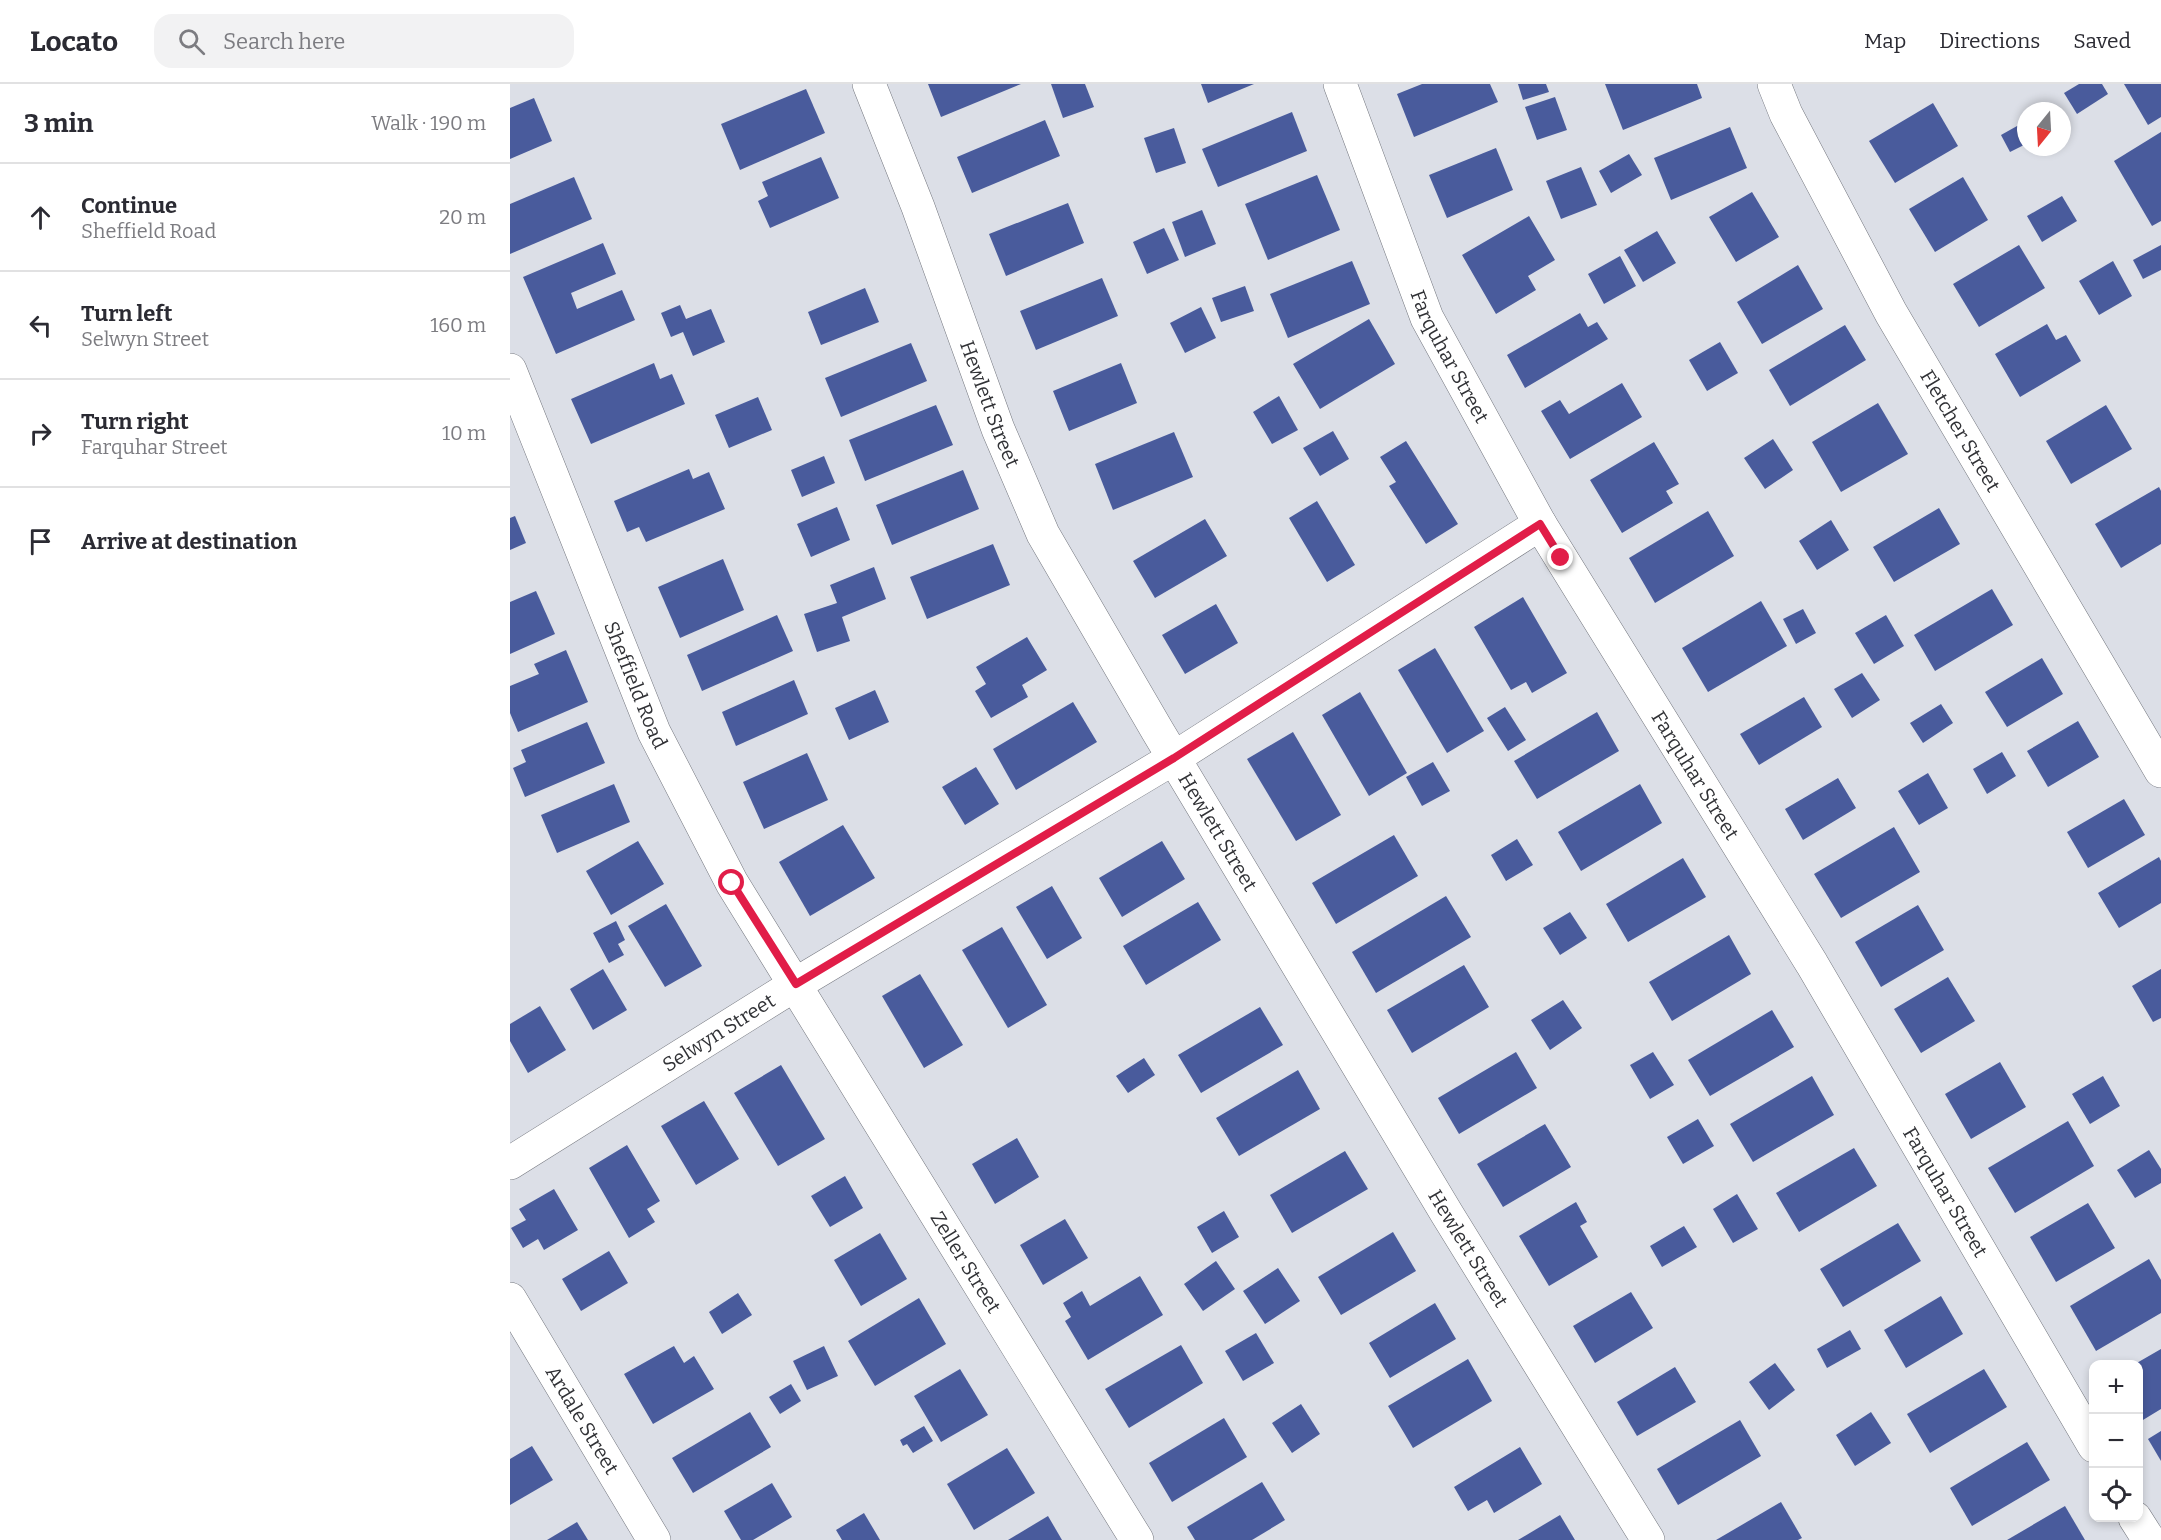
<!DOCTYPE html>
<html lang="en">
<head>
<meta charset="utf-8">
<style>
  body { margin:0; font-family:Bitter,serif; background:#f2f2f3; color:#2b2b33 }
  .controls { position:absolute; right:18px; bottom:18px; display:grid; overflow:hidden; border-radius:12px; box-shadow:0 3px 9px #0003 }
  .controls button { width:54px; height:54px; display:grid; place-items:center; padding:0; border:0; border-bottom:2px solid #e1e1e2; background:#fff; color:#2b2b33; font:30px sans-serif }
  .compass { position:absolute; left:1507px; top:18px; width:54px; height:54px; border-radius:50%; background:#fff; box-shadow:0 3px 9px #0003; rotate:198deg }
  .stop { position:absolute; width:18px; height:18px; margin:-14px; border:4px solid #e11d48; border-radius:50%; background:#fff }
  .stop.end { background:#e11d48; border-color:#fff; box-shadow:0 2px 6px #0008 }
  .list { margin:0; padding:0; list-style:none }
  h2 { display:flex; justify-content:space-between; align-items:center; height:78px; margin:0; padding:0 24px; font-size:26px }
  h2 small { font-size:20px; font-weight:400; color:#7c7c81 }
  .list li { display:grid; grid-template-columns:39px 1fr auto; gap:18px; align-items:center; box-sizing:border-box; height:108px; padding:0 24px; border-top:2px solid #e1e1e2 }
  .list b { display:block; font-size:22px; white-space:nowrap }
  .list p { margin:0; font-size:20px; white-space:nowrap; color:#7c7c81 }
  .list em { font-size:20px; font-style:normal; color:#7c7c81 }
  .icon { flex:none; width:33px; height:33px; fill:none; stroke:currentColor; stroke-width:2; stroke-linecap:round; stroke-linejoin:round }
  .map { position:relative; flex:none; width:1651px; height:1456px; overflow:hidden }
  header { display:flex; align-items:center; gap:36px; box-sizing:border-box; height:84px; padding:0 30px; background:#fff; border-bottom:2px solid #e1e1e2 }
  header strong { font-size:28px }
  nav { display:flex; gap:33px; margin-inline-start:auto; font-size:21px }
  .search { width:420px; height:54px; background:#f2f2f3; display:flex; align-items:center; gap:15px; box-sizing:border-box; padding:0 21px; border-radius:18px; color:#7c7c81; font-size:22px }
  main { display:flex }
  aside { flex:1; background:#fff }
  .map>svg:first-child { display:block }
  .building { fill:#495b9c }
  .lines { fill:none; stroke-linecap:round; stroke-linejoin:round }
  .minor-casing { stroke:#74777f; stroke-width:34 }
  .minor { stroke:#fff; stroke-width:33 }
  .route { stroke:#e11d48; stroke-width:8 }
  .labels { text-anchor:middle; dominant-baseline:central; stroke-width:6; stroke-linejoin:round; paint-order:stroke }
  .street-label { font-size:20px; fill:#313236; stroke:#e9ecf5 }
</style>
</head>
<body>
<header>
<strong>Locato</strong>
<div class="search"><svg class="icon" aria-label="search" viewBox="0 0 24 24"><circle cx="10" cy="10" r="6"/><path d="M15 15l6 6"/></svg>Search here</div>
<nav><a>Map</a><a>Directions</a><a>Saved</a></nav>
</header>
<main>
<aside>
<h2>3 min<small>Walk · 190 m</small></h2>
<ul class="list">
<li><svg class="icon" aria-label="ahead" viewBox="0 0 24 24"><path d="M12 20V5M6 11l6-6 6 6"/></svg><div><b>Continue</b><p>Sheffield Road</p></div><em>20 m</em></li>
<li><svg class="icon" aria-label="left" viewBox="0 0 24 24"><path d="M17 20v-9H6M10 6l-5 5 5 5"/></svg><div><b>Turn left</b><p>Selwyn Street</p></div><em>160 m</em></li>
<li><svg class="icon" aria-label="right" viewBox="0 0 24 24"><path d="M7 20v-9h11M14 6l5 5-5 5"/></svg><div><b>Turn right</b><p>Farquhar Street</p></div><em>10 m</em></li>
<li><svg class="icon" aria-label="arrive" viewBox="0 0 24 24"><path d="M6 21V4h12l-3 4 3 4H6"/></svg><div><b>Arrive at destination</b></div></li>
</ul>
</aside>
<div class="map">
<svg width="1651" height="1456" viewBox="0 0 1651 1456">
  <rect width="100%" height="100%" fill="#dcdfe7"/>
  <g class="building">
    <path d="M418,0h93l-80,33z"/>
    <path d="M541,0h34l9,23 -31,11z"/>
    <path d="M691,0h53l-46,19z"/>
    <path d="M912,0h68l8,18 -84,35 -17,-43z"/>
    <path d="M1008,0h28l3,8 -26,8z"/>
    <path d="M1095,0h92l5,14 -79,32z"/>
    <path d="M1569,0h23l6,10 -31,20 -13,-21z"/>
    <path d="M1614,0h37v33l-13,8z"/>
    <path d="M296,5l19,44 -85,37 -19,-46z"/>
    <path d="M1045,13l12,33 -30,10 -12,-33z"/>
    <path d="M24,14l18,43 -42,18v-51z"/>
    <path d="M1423,19l25,43 -63,37 -26,-42z"/>
    <path d="M782,28l15,39 -89,36 -16,-38z"/>
    <path d="M535,36l15,36 -88,37 -15,-36z"/>
    <path d="M1516,37v23l-16,8 -9,-17z"/>
    <path d="M1220,43l17,41 -76,32 -17,-42z"/>
    <path d="M664,44l12,35 -30,10 -12,-35z"/>
    <path d="M1651,48v89l-9,5 -38,-65z"/>
    <path d="M986,64l17,42 -66,28 -18,-43z"/>
    <path d="M1119,70l13,21 -31,18 -12,-22z"/>
    <path d="M311,73l18,41 -69,30 -12,-27 10,-5 -6,-14z"/>
    <path d="M1071,83l16,38 -36,14 -15,-38z"/>
    <path d="M807,91l23,55 -72,30 -23,-56z"/>
    <path d="M64,93l18,42 -82,35v-50z"/>
    <path d="M1453,93l25,43 -53,32 -26,-43z"/>
    <path d="M1242,108l27,45 -43,25 -27,-45z"/>
    <path d="M1552,112l15,25 -35,21 -15,-26z"/>
    <path d="M558,119l16,40 -78,33 -17,-42z"/>
    <path d="M692,126l14,34 -31,13 -13,-35z"/>
    <path d="M1019,132l26,44 -27,16 8,14 -40,24 -34,-59z"/>
    <path d="M654,144l15,32 -32,14 -14,-32z"/>
    <path d="M1147,147l19,32 -33,19 -19,-32z"/>
    <path d="M93,159l13,31 -45,19 6,16 45,-19 13,30 -79,34 -33,-77z"/>
    <path d="M1509,161l26,43 -66,39 -26,-43z"/>
    <path d="M1651,161v25l-18,9 -10,-19z"/>
    <path d="M1110,172l16,30 -32,18 -16,-30z"/>
    <path d="M842,177l18,43 -82,34 -18,-44z"/>
    <path d="M1603,177l19,35 -33,19 -20,-34z"/>
    <path d="M1288,181l25,44 -61,35 -25,-42z"/>
    <path d="M592,194l16,38 -82,34 -16,-39z"/>
    <path d="M735,202l9,25 -33,11 -9,-24z"/>
    <path d="M355,204l14,34 -58,23 -13,-33z"/>
    <path d="M170,221l6,14 25,-10 14,33 -32,14 -10,-24 -12,5 -10,-24z"/>
    <path d="M691,223l15,31 -31,15 -15,-30z"/>
    <path d="M1070,229l8,14 9,-5 11,17 -83,49 -18,-33z"/>
    <path d="M859,235l26,45 -75,45 -27,-45z"/>
    <path d="M1537,240l9,16 10,-5 15,26 -61,36 -25,-43z"/>
    <path d="M1335,241l21,35 -76,46 -21,-36z"/>
    <path d="M1210,258l18,31 -31,18 -18,-31z"/>
    <path d="M401,259l16,38 -86,36 -16,-39z"/>
    <path d="M144,279l6,16 12,-5 13,30 -94,40 -20,-45z"/>
    <path d="M611,279l16,40 -68,28 -16,-40z"/>
    <path d="M1112,299l20,34 -72,42 -29,-48 19,-11 9,14z"/>
    <path d="M769,312l19,34 -26,14 -19,-32z"/>
    <path d="M248,313l14,33 -43,18 -14,-33z"/>
    <path d="M1368,319l30,51 -67,38 -29,-50z"/>
    <path d="M426,321l17,40 -88,36 -16,-41z"/>
    <path d="M1596,321l26,44 -61,35 -25,-43z"/>
    <path d="M823,347l16,28 -29,17 -17,-28z"/>
    <path d="M664,348l19,45 -80,33 -18,-46z"/>
    <path d="M1263,355l20,31 -28,19 -21,-31z"/>
    <path d="M896,357l52,83 -32,20 -37,-58 7,-4 -16,-25z"/>
    <path d="M1144,358l25,42 -13,7 7,12 -51,30 -32,-53z"/>
    <path d="M314,372l11,27 -33,14 -11,-27z"/>
    <path d="M179,385l4,10 16,-7 16,37 -79,33 -7,-15 -12,5 -13,-31z"/>
    <path d="M453,386l16,39 -87,36 -16,-40z"/>
    <path d="M1649,403l2,4v53l-40,24 -26,-44z"/>
    <path d="M807,417l38,64 -28,17 -38,-64z"/>
    <path d="M327,423l13,33 -39,17 -14,-33z"/>
    <path d="M1429,424l21,36 -66,38 -21,-35z"/>
    <path d="M1198,427l26,45 -79,47 -26,-45z"/>
    <path d="M5,432l11,27 -16,7v-32z"/>
    <path d="M695,435l22,37 -72,42 -22,-37z"/>
    <path d="M1321,436l18,30 -32,20 -18,-29z"/>
    <path d="M483,460l17,41 -83,34 -17,-42z"/>
    <path d="M213,475l21,51 -64,28 -22,-51z"/>
    <path d="M364,483l12,32 -44,18 8,24 -33,11 -13,-38 33,-11 -7,-18z"/>
    <path d="M1482,505l21,36 -78,46 -21,-36z"/>
    <path d="M26,507l19,43 -45,20v-52z"/>
    <path d="M1013,513l44,76 -35,20 -6,-11 -15,8 -37,-63z"/>
    <path d="M1251,517l26,45 -79,46 -26,-44z"/>
    <path d="M706,520l22,39 -53,31 -23,-39z"/>
    <path d="M1293,525l13,24 -20,11 -13,-25z"/>
    <path d="M267,531l16,36 -91,40 -15,-36z"/>
    <path d="M1376,531l18,31 -30,18 -19,-31z"/>
    <path d="M517,553l20,33 -25,15 6,12 -37,21 -16,-27 11,-7 -10,-17z"/>
    <path d="M925,564l49,83 -37,22 -49,-83z"/>
    <path d="M56,566l22,52 -70,30 -8,-19v-27l29,-12 -5,-10z"/>
    <path d="M1532,574l21,36 -56,33 -22,-35z"/>
    <path d="M1352,589l18,27 -28,18 -18,-29z"/>
    <path d="M284,596l14,34 -72,32 -14,-34z"/>
    <path d="M365,606l14,32 -40,18 -14,-32z"/>
    <path d="M850,608l47,81 -38,23 -47,-81z"/>
    <path d="M1294,613l18,30 -63,38 -19,-31z"/>
    <path d="M563,618l24,40 -81,48 -23,-41z"/>
    <path d="M1431,620l12,19 -30,20 -13,-20z"/>
    <path d="M995,623l21,33 -18,11 -21,-33z"/>
    <path d="M1087,628l22,39 -82,48 -23,-38z"/>
    <path d="M1568,637l21,36 -51,30 -21,-36z"/>
    <path d="M77,638l18,41 -80,34 -12,-29 13,-6 -5,-12z"/>
    <path d="M783,648l48,83 -45,26 -49,-82z"/>
    <path d="M1492,668l14,24 -29,18 -14,-25z"/>
    <path d="M297,669l21,47 -64,29 -21,-47z"/>
    <path d="M923,678l17,29 -28,15 -16,-29z"/>
    <path d="M466,683l23,37 -34,21 -23,-38z"/>
    <path d="M1418,689l20,35 -29,17 -21,-34z"/>
    <path d="M1328,694l18,30 -53,32 -18,-31z"/>
    <path d="M104,700l16,38 -73,31 -16,-38z"/>
    <path d="M1130,700l22,39 -81,48 -23,-39z"/>
    <path d="M1614,715l21,36 -57,33 -21,-36z"/>
    <path d="M333,741l32,53 -65,38 -31,-54z"/>
    <path d="M1384,743l26,45 -79,46 -27,-44z"/>
    <path d="M884,751l24,41 -82,48 -24,-41z"/>
    <path d="M1007,755l16,26 -27,16 -15,-26z"/>
    <path d="M128,757l26,43 -53,31 -25,-44z"/>
    <path d="M652,757l23,38 -63,38 -23,-39z"/>
    <path d="M1649,773l2,4v42l-42,25 -21,-35z"/>
    <path d="M1173,774l23,39 -78,45 -22,-38z"/>
    <path d="M542,802l30,52 -35,21 -31,-52z"/>
    <path d="M936,812l25,41 -95,56 -24,-41z"/>
    <path d="M688,818l23,38 -75,45 -23,-39z"/>
    <path d="M156,820l36,62 -37,21 -37,-61z"/>
    <path d="M1408,821l26,45 -63,37 -26,-45z"/>
    <path d="M1060,828l17,26 -27,17 -17,-27z"/>
    <path d="M106,837l9,19 -7,4 6,11 -15,8 -16,-30z"/>
    <path d="M492,843l45,78 -39,23 -46,-78z"/>
    <path d="M1219,851l22,39 -79,47 -23,-39z"/>
    <path d="M954,881l25,42 -77,46 -25,-43z"/>
    <path d="M93,885l24,41 -34,20 -23,-41z"/>
    <path d="M1651,885v49l-8,4 -21,-36z"/>
    <path d="M410,890l43,71 -39,23 -42,-72z"/>
    <path d="M1438,893l27,44 -54,32 -27,-44z"/>
    <path d="M1053,916l19,28 -32,22 -19,-30z"/>
    <path d="M30,922l26,44 -38,23 -18,-32v-17z"/>
    <path d="M750,923l23,38 -82,48 -23,-38z"/>
    <path d="M1262,926l22,37 -84,49 -22,-36z"/>
    <path d="M1006,968l21,36 -78,46 -21,-36z"/>
    <path d="M1143,968l21,33 -24,14 -20,-34z"/>
    <path d="M634,974l11,17 -27,18 -12,-17z"/>
    <path d="M1490,978l26,45 -55,32 -26,-45z"/>
    <path d="M271,981l44,74 -47,27 -44,-73z"/>
    <path d="M788,986l22,39 -81,47 -23,-38z"/>
    <path d="M1302,992l22,39 -81,47 -23,-38z"/>
    <path d="M1593,992l17,30 -30,18 -18,-30z"/>
    <path d="M194,1017l35,58 -43,26 -35,-59z"/>
    <path d="M1188,1035l16,27 -31,18 -16,-27z"/>
    <path d="M1558,1037l26,45 -79,47 -27,-45z"/>
    <path d="M1035,1040l26,43 -68,40 -26,-43z"/>
    <path d="M507,1054l22,39 -44,27 -23,-40z"/>
    <path d="M117,1061l33,56 -13,8 8,13 -26,16 -40,-70z"/>
    <path d="M1344,1064l23,38 -78,46 -23,-39z"/>
    <path d="M1639,1066l12,19v14l-26,15 -18,-28z"/>
    <path d="M835,1067l23,38 -76,44 -22,-38z"/>
    <path d="M335,1092l18,32 -33,19 -19,-31z"/>
    <path d="M44,1105l24,41 -34,20 -6,-11 -15,9 -12,-20 15,-8 -7,-11z"/>
    <path d="M1227,1110l21,35 -25,14 -20,-34z"/>
    <path d="M1066,1118l11,20 -7,4 18,31 -49,29 -30,-50z"/>
    <path d="M1578,1119l27,45 -59,34 -26,-45z"/>
    <path d="M714,1127l15,26 -27,16 -15,-26z"/>
    <path d="M555,1135l23,39 -45,27 -23,-40z"/>
    <path d="M1388,1139l23,38 -78,46 -23,-38z"/>
    <path d="M1174,1142l13,21 -35,20 -12,-21z"/>
    <path d="M883,1148l23,39 -75,44 -23,-38z"/>
    <path d="M370,1149l27,46 -46,27 -27,-46z"/>
    <path d="M99,1167l19,32 -47,28 -19,-32z"/>
    <path d="M1639,1175l12,21v33l-65,38 -26,-45z"/>
    <path d="M706,1177l19,28 -32,22 -19,-27z"/>
    <path d="M768,1184l22,33 -35,23 -22,-33z"/>
    <path d="M630,1192l23,39 -75,45 -23,-39 6,-4 -8,-14 19,-12 8,15z"/>
    <path d="M1121,1208l22,36 -58,35 -22,-37z"/>
    <path d="M228,1209l14,22 -30,19 -13,-22z"/>
    <path d="M1431,1212l22,38 -57,34 -22,-38z"/>
    <path d="M409,1214l27,46 -71,42 -27,-45z"/>
    <path d="M925,1219l21,36 -66,39 -21,-35z"/>
    <path d="M1340,1246l11,19 -34,19 -10,-19z"/>
    <path d="M746,1249l18,30 -31,18 -18,-30z"/>
    <path d="M671,1261l22,38 -74,45 -24,-39z"/>
    <path d="M164,1262l10,17 10,-7 20,33 -61,35 -29,-50z"/>
    <path d="M314,1262l14,30 -31,14 -14,-29z"/>
    <path d="M1651,1265v60l-23,14v-59h-3z"/>
    <path d="M958,1275l24,42 -79,47 -25,-42z"/>
    <path d="M1265,1279l20,27 -26,20 -20,-28z"/>
    <path d="M1165,1283l21,35 -59,34 -20,-34z"/>
    <path d="M450,1285l28,46 -47,27 -27,-46z"/>
    <path d="M1474,1285l23,38 -77,46 -23,-39z"/>
    <path d="M281,1300l10,17 -21,13 -11,-17z"/>
    <path d="M791,1320l19,30 -28,19 -20,-30z"/>
    <path d="M240,1328l21,35 -78,46 -21,-35z"/>
    <path d="M1361,1328l20,31 -36,23 -19,-31z"/>
    <path d="M714,1334l23,39 -75,45 -23,-39z"/>
    <path d="M1230,1336l21,36 -83,49 -21,-36z"/>
    <path d="M414,1342l9,15 -20,12 -6,-9 -4,2 -3,-6z"/>
    <path d="M1651,1347v30l-13,-22z"/>
    <path d="M1517,1358l23,38 -78,46 -22,-38z"/>
    <path d="M22,1362l21,34 -43,25v-46z"/>
    <path d="M1010,1363l22,37 -48,29 -7,-13 -19,11 -14,-24z"/>
    <path d="M497,1364l28,45 -61,37 -27,-46z"/>
    <path d="M752,1398l23,38 -33,20h-57l-8,-13z"/>
    <path d="M262,1399l20,34 -39,23h-12l-17,-29z"/>
    <path d="M1271,1418l21,36 -4,2h-82z"/>
    <path d="M1555,1422l20,34h-78z"/>
    <path d="M354,1429l16,27h-38l-6,-10z"/>
    <path d="M1050,1431l15,25h-57z"/>
    <path d="M538,1432l14,24h-54z"/>
    <path d="M67,1438l11,18h-41z"/>
  </g>
  <g class="lines">
    <g class="minor-casing">
      <g id="minor">
        <path id="s1" d="M359,0l49,123 80,222 45,105 114,196 290,484 201,326"/>
        <path id="s2" d="M830,0l87,234 113,206 272,440 282,482"/>
        <path id="s3" d="M1264,0l12,30 105,199 270,458"/>
        <path id="s4" d="M0,286l144,362 78,151 405,657"/>
        <path id="s5" d="M0,1079l286,-179 378,-226 366,-234"/>
        <path id="s6" d="M0,1215l144,241"/>
        <path d="M1625,1434l14,22"/>
      </g>
    </g>
    <use href="#minor" class="minor"/>
  </g>
  <g class="lines">
    <path class="route" d="M222,799l64,101 378,-226 366,-234 21,34"/>
  </g>
  <g class="labels">
    <g class="street-label">
      <text stroke="none"><textPath href="#s2" startOffset="294">Farquhar Street</textPath></text>
      <text stroke="none"><textPath href="#s1" startOffset="342">Hewlett Street</textPath></text>
      <text stroke="none"><textPath href="#s3" startOffset="394">Fletcher Street</textPath></text>
      <text stroke="none"><textPath href="#s4" startOffset="339">Sheffield Road</textPath></text>
      <text stroke="none"><textPath href="#s2" startOffset="780">Farquhar Street</textPath></text>
      <text stroke="none"><textPath href="#s1" startOffset="828">Hewlett Street</textPath></text>
      <text stroke="none"><textPath href="#s5" startOffset="246">Selwyn Street</textPath></text>
      <text stroke="none"><textPath href="#s2" startOffset="1266">Farquhar Street</textPath></text>
      <text stroke="none"><textPath href="#s1" startOffset="1314">Hewlett Street</textPath></text>
      <text stroke="none"><textPath href="#s4" startOffset="1005">Zeller Street</textPath></text>
      <text stroke="none"><textPath href="#s6" startOffset="141">Ardale Street</textPath></text>
    </g>
  </g>
</svg>
<div class="controls">
<button>+</button>
<button>−</button>
<button><svg class="icon" aria-label="locate" viewBox="0 0 24 24"><circle cx="12" cy="12" r="6"/><path d="M12 2v4M12 18v4M2 12h4M18 12h4"/></svg></button>
</div>
<svg class="compass" viewBox="-18 -18 36 36"><path d="M0-13l5 13h-10z" fill="#e53935"/><path d="M0 13l5-13h-10z" fill="#7c7c81"/></svg>
<div class="stop" style="left:222px;top:799px"></div>
<div class="stop end" style="left:1051px;top:474px"></div>
</div>
</main>
</body>
</html>
